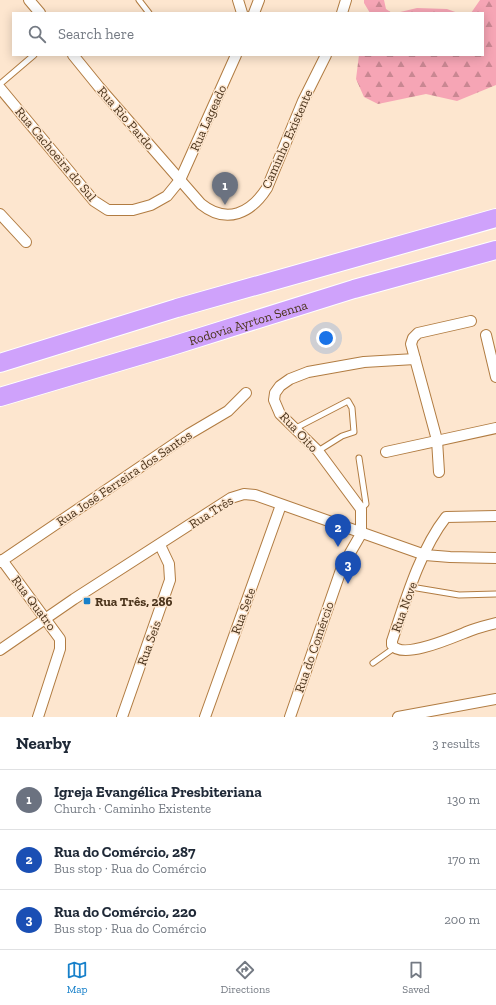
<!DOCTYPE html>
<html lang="en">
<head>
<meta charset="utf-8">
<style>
  body { margin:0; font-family:"Zilla Slab",serif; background:#f6f6f7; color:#1f2937 }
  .you { position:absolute; left:326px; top:338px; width:14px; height:14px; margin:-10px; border:3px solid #fff; border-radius:50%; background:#1a73e8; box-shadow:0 0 0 6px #1a73e833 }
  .badge { display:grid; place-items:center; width:26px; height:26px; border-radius:50%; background:#1780ca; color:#fff; font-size:13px; font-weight:700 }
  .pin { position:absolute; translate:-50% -33px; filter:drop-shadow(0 1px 2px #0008) }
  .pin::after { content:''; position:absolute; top:21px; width:14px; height:12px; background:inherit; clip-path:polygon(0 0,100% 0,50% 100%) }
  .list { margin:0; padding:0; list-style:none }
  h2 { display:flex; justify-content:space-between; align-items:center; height:52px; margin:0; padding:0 16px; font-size:17px }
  h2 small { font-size:13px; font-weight:400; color:#747a83 }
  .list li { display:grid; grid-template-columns:26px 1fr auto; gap:12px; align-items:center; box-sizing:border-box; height:60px; padding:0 16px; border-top:1px solid #e0e1e3 }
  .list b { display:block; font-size:15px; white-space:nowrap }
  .list p { margin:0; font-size:13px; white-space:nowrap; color:#747a83 }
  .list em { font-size:13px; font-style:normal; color:#747a83 }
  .icon { flex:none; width:22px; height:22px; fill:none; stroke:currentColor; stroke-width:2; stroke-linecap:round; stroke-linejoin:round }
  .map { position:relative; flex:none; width:496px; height:717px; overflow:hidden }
  .search { position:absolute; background:#fff; box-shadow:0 2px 10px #0003; left:12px; right:12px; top:12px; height:44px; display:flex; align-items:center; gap:10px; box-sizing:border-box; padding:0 14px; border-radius:0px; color:#747a83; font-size:15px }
  .sheet { height:232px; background:#fff }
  nav { display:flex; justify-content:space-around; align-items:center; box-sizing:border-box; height:56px; border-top:1px solid #e0e1e3; background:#fff; font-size:11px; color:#747a83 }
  nav a { display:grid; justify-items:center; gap:2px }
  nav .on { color:#1780ca }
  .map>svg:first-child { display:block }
  .forest { fill:url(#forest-firs) }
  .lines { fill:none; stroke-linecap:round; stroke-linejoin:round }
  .service-casing { stroke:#b17c42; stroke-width:7 }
  .minor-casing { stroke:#b17c42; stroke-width:12 }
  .motorway-casing { stroke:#fff; stroke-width:20 }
  .service { stroke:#fff; stroke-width:5 }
  .minor { stroke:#fff; stroke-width:10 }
  .motorway { stroke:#cfa2fb; stroke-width:18 }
  .poi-dot { fill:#1780ca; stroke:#fde6cf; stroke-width:1.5 }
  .labels { text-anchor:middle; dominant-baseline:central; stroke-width:3; stroke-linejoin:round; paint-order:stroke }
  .street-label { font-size:13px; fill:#4b341c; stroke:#fde6cf }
  .poi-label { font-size:13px; font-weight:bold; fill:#4b341c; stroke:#fde6cf; text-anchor:start }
</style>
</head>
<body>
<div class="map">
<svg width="496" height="717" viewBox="0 0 496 717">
  <defs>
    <pattern id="forest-firs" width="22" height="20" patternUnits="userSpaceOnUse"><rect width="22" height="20" fill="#f6a5b5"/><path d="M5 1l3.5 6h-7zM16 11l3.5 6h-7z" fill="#c98792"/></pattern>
  </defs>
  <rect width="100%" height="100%" fill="#fde6cf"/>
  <g class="forest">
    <path d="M364,0h20l2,9 6,4h-22l-6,-10z"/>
    <path d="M480,0h16v85l-39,16 -31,-7 -48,10 -14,-7 -8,-18 3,-24h124v-42h-12z"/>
    <path d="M417,8l30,1 11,4h-62z"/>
  </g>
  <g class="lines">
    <g class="service-casing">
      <g id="service">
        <path d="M139,0l10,13"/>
        <path d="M0,84l34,-29"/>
        <path d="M294,429l54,-28 4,7 2,24 -12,4 -24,15"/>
        <path d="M359,458l7,46 -5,5"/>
        <path d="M411,587l48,8 37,-1"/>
        <path d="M373,663l21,-15"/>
      </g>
    </g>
    <g class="minor-casing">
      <g id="minor">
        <path d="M29,0l11,13"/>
        <path d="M238,0l4,13"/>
        <path d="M254,13l5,-13"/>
        <path d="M342,13l4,-13"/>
        <path d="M73,55l26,32 102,117c26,21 50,9 66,-16l36,-87 23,-46"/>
        <path d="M0,88l94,113 14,9h25l18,-5 16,-9 13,-16 56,-125"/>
        <path d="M0,214l26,28"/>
        <path d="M486,335l10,42"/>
        <path d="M386,452l110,-24"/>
        <path d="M439,472l-2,-32 -26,-96 2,-6 5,-5 53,-12"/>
        <path d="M496,516l-50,1c-26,33 -41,85 -54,124v4c11,16 66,-10 80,-15 8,-3 16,-5 24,-7"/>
        <path d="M2,560l58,79v10l-22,68"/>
        <path d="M0,562l189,-128 39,-23 18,-18"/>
        <path d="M0,650l74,-51 157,-101 13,-4 11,1 170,60 25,2 46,1"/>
        <path d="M122,717l48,-137 -1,-16 -9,-19"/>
        <path d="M205,717l76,-212"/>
        <path d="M290,717l52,-150 19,-33v-25l-43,-58 -38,-37 -6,-14 1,-7 5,-7 10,-7 18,-7 56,-10 51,-3"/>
        <path d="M398,717l98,-18"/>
      </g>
    </g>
    <g class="motorway-casing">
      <g id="motorway">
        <path d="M0,363l177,-55 319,-90"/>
        <path id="s1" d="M0,397l172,-51 182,-57 142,-39"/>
      </g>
    </g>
    <use href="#service" class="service"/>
    <use href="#minor" class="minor"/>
    <use href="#motorway" class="motorway"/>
  </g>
  <rect class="poi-dot" x="83" y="597" width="8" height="8" rx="2"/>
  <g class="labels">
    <g class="street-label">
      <text transform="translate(126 118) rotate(49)">Rua Rio Pardo</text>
      <text transform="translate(208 118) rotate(-66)">Rua Lageado</text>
      <text transform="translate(287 139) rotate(-66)">Caminho Existente</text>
      <text transform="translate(56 154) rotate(50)">Rua Cachoeira do Sul</text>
      <text stroke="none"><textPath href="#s1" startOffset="259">Rodovia Ayrton Senna</textPath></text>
      <text transform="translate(299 432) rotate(47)">Rua Oito</text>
      <text transform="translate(124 478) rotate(-34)">Rua José Ferreira dos Santos</text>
      <text transform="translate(211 512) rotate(-32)">Rua Três</text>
      <text transform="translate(34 603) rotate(53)">Rua Quatro</text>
      <text transform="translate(404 607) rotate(-70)">Rua Nove</text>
      <text transform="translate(243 611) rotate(-70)">Rua Sete</text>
      <text transform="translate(149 643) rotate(-70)">Rua Seis</text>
      <text transform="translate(314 647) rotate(-71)">Rua do Comércio</text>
    </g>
    <g class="poi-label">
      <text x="95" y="601">Rua Três, 286</text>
    </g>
  </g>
</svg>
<div class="you"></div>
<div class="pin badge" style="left:225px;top:205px;background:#6b7280">1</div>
<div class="pin badge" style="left:338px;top:547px;background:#1a4fb4">2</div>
<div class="pin badge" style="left:348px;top:584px;background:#1a4fb4">3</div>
<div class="search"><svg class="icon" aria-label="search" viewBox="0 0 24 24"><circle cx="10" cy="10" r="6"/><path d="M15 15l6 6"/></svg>Search here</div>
</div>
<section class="sheet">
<h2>Nearby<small>3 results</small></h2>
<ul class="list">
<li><span class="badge" style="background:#6b7280">1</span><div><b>Igreja Evangélica Presbiteriana</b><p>Church · Caminho Existente</p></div><em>130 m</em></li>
<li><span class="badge" style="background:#1a4fb4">2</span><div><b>Rua do Comércio, 287</b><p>Bus stop · Rua do Comércio</p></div><em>170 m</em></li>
<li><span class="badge" style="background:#1a4fb4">3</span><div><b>Rua do Comércio, 220</b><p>Bus stop · Rua do Comércio</p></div><em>200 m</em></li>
</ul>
</section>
<nav>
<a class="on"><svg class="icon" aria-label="map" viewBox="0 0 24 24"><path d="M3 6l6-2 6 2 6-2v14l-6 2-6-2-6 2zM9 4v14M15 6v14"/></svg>Map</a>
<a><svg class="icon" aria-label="directions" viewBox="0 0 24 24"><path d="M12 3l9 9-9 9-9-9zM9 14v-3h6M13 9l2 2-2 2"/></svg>Directions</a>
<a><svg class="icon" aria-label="saved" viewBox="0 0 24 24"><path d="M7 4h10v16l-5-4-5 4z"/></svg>Saved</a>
</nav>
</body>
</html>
